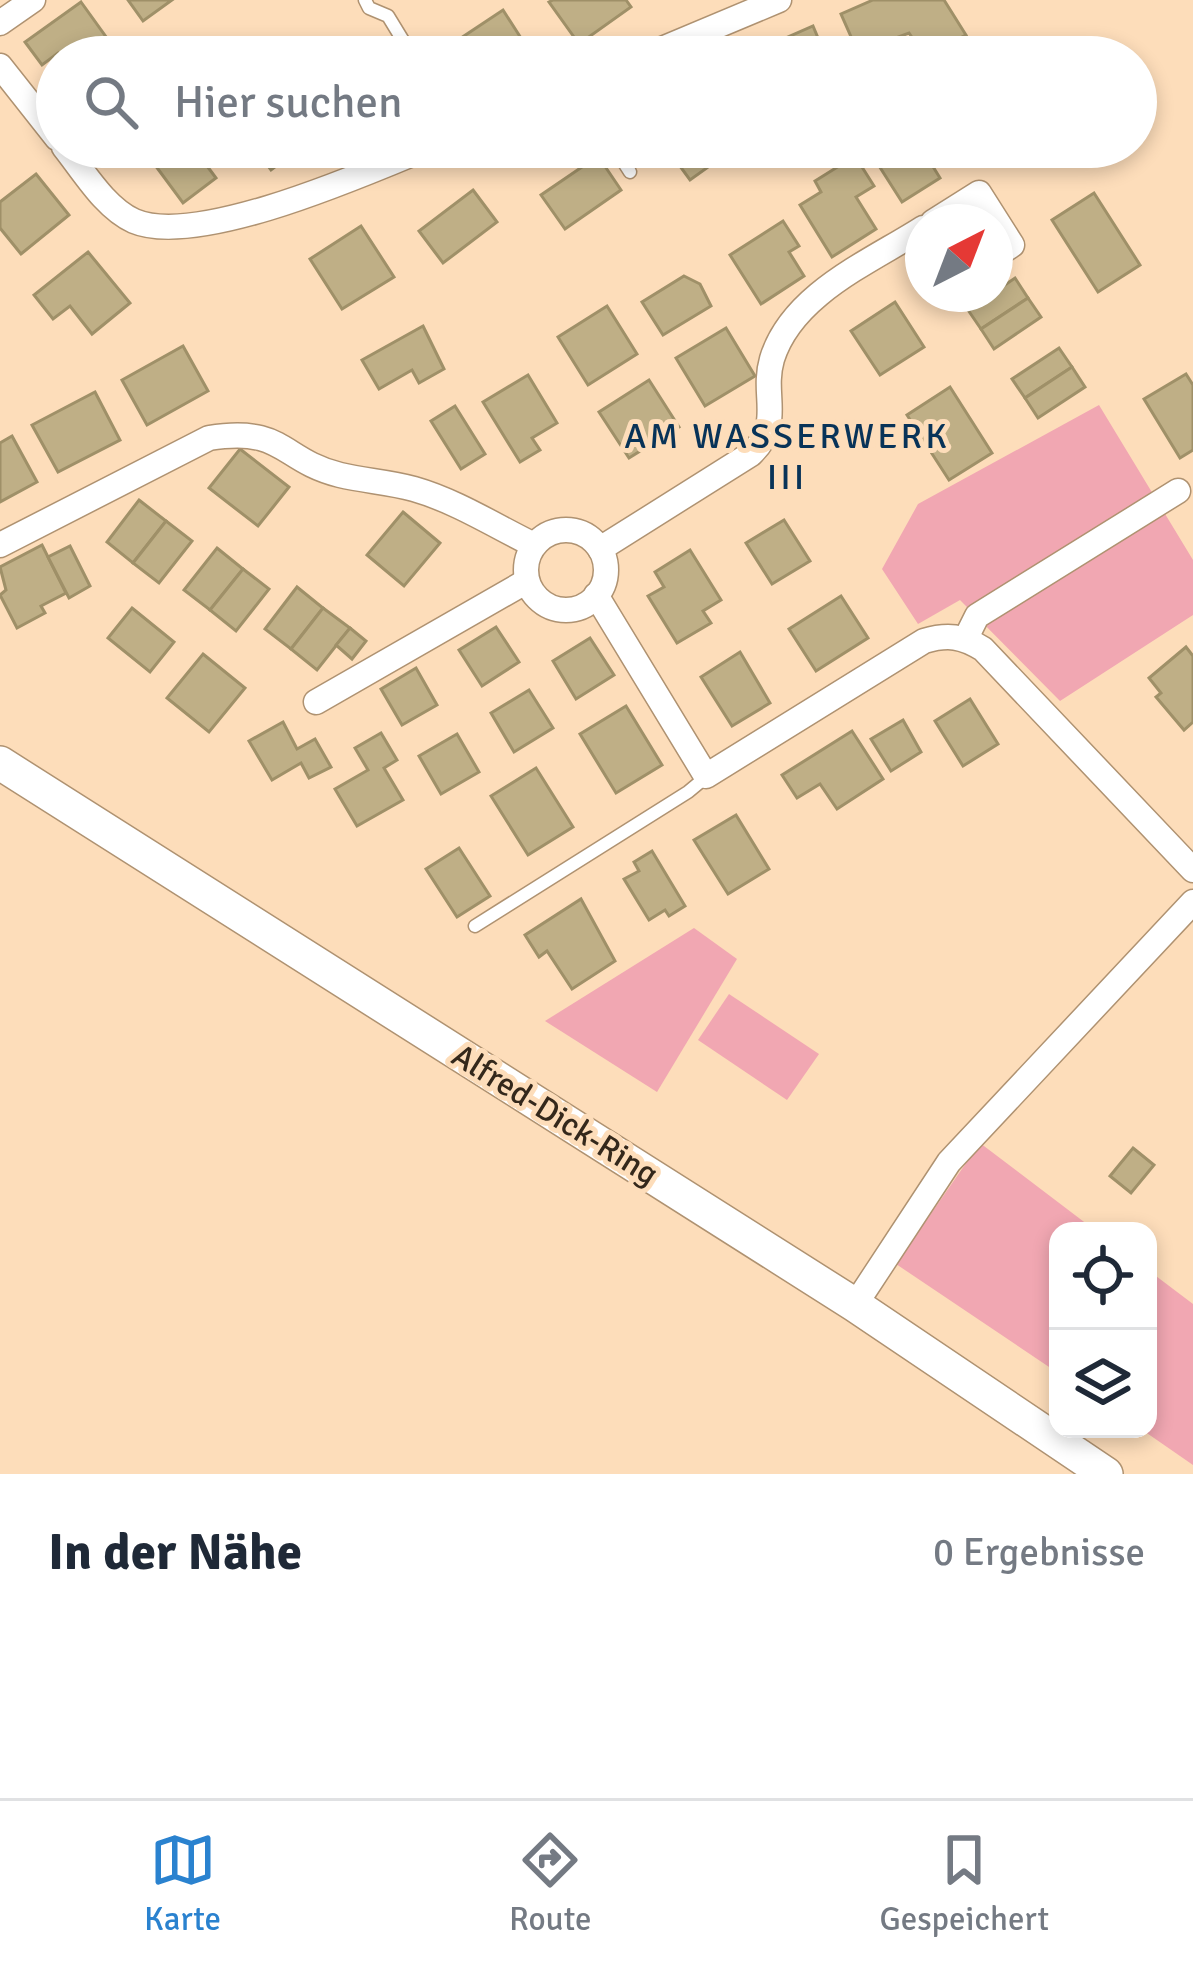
<!DOCTYPE html>
<html lang="de">
<head>
<meta charset="utf-8">
<style>
  body { margin:0; font-family:Signika,sans-serif; background:#f6f6f7; color:#1f2937 }
  .controls { position:absolute; right:36px; bottom:36px; display:grid; overflow:hidden; border-radius:24px; box-shadow:0 6px 18px #0003 }
  .controls button { width:108px; height:108px; display:grid; place-items:center; padding:0; border:0; border-bottom:3px solid #e0e1e3; background:#fff; color:#1f2937; font:60px sans-serif }
  .compass { position:absolute; left:905px; top:204px; width:108px; height:108px; border-radius:50%; background:#fff; box-shadow:0 6px 18px #0003; rotate:42deg }
  .list { margin:0; padding:0; list-style:none }
  h2 { display:flex; justify-content:space-between; align-items:center; height:156px; margin:0; padding:0 48px; font-size:51px }
  h2 small { font-size:39px; font-weight:400; color:#747a83 }
  .icon { flex:none; width:66px; height:66px; fill:none; stroke:currentColor; stroke-width:2; stroke-linecap:round; stroke-linejoin:round }
  .map { position:relative; flex:none; width:1193px; height:1474px; overflow:hidden }
  .search { position:absolute; background:#fff; box-shadow:0 6px 18px #0003; left:36px; right:36px; top:36px; height:132px; display:flex; align-items:center; gap:30px; box-sizing:border-box; padding:0 42px; border-radius:66px; color:#747a83; font-size:45px }
  .sheet { height:324px; background:#fff }
  nav { display:flex; justify-content:space-around; align-items:center; box-sizing:border-box; height:168px; border-top:3px solid #e0e1e3; background:#fff; font-size:33px; color:#747a83 }
  nav a { display:grid; justify-items:center; gap:6px }
  nav .on { color:#2a82cf }
  .map>svg:first-child { display:block }
  .green { fill:#f1a7b2 }
  .building { fill:#bfaf86; stroke:#9f9068; stroke-width:3 }
  .lines { fill:none; stroke-linecap:round; stroke-linejoin:round }
  .lane-casing { stroke:#af9271; stroke-width:15 }
  .street-casing { stroke:#af9271; stroke-width:27 }
  .secondary-casing { stroke:#af9271; stroke-width:36 }
  .lane { stroke:#fff; stroke-width:12 }
  .street { stroke:#fff; stroke-width:24 }
  .secondary { stroke:#fff; stroke-width:33 }
  .labels { text-anchor:middle; dominant-baseline:central; stroke-width:10; stroke-linejoin:round; paint-order:stroke }
  .street-label { font-size:33px; fill:#34281b; stroke:#fdddba }
  .neighbourhood-label { font-size:36px; letter-spacing:3px; fill:#083358; stroke:#fdddba }
</style>
</head>
<body>
<div class="map">
<svg width="1193" height="1474" viewBox="0 0 1193 1474">
  <rect width="100%" height="100%" fill="#fdddba"/>
  <g class="green">
    <path d="M1099,405l94,155v55l-133,86 -100,-101 -42,24 -36,-55 36,-65z"/>
    <path d="M694,928l43,31 -80,133 -112,-71z"/>
    <path d="M729,994l90,60 -32,46 -89,-60z"/>
    <path d="M980,1143l116,88h-38v142l-162,-109z"/>
    <path d="M1148,1270l45,34v161l-52,-36h7z"/>
  </g>
  <g class="building">
    <path d="M128,0h44l-29,21z"/>
    <path d="M553,0h73l5,7 -52,37 -30,-42z"/>
    <path d="M873,0h71l22,35 -42,20 -15,-22 -27,10 2,9 -24,5 -19,-43z"/>
    <path d="M81,2l33,46 -13,9h-40l-3,-4 -16,12 -17,-23z"/>
    <path d="M503,10l25,39 -12,8h-64l-6,-9z"/>
    <path d="M813,26l13,31h-68l-2,-6z"/>
    <path d="M179,147h14l23,31 -33,25 -28,-38z"/>
    <path d="M254,147h40l2,4 -25,19z"/>
    <path d="M666,147h70l-46,33z"/>
    <path d="M867,147h74l-14,10 13,21 -38,24z"/>
    <path d="M598,156l23,34 -56,39 -24,-34z"/>
    <path d="M855,156l19,30 -18,11 20,32 -44,28 -32,-52 21,-13 -6,-11z"/>
    <path d="M36,174l33,41 -48,39 -21,-26v-26z"/>
    <path d="M473,190l24,32 -54,41 -24,-32z"/>
    <path d="M1094,193l46,72 -42,27 -46,-72z"/>
    <path d="M783,221l16,25 -10,6 15,24 -43,28 -31,-49z"/>
    <path d="M361,226l33,51 -52,32 -32,-50z"/>
    <path d="M88,252l42,51 -38,31 -22,-28 -17,13 -19,-24z"/>
    <path d="M684,276l16,8 11,22 -48,29 -21,-33z"/>
    <path d="M1015,278l13,20 -47,31 -13,-19z"/>
    <path d="M1028,298l13,19 -47,32 -13,-20z"/>
    <path d="M895,302l29,45 -44,28 -29,-44z"/>
    <path d="M607,306l30,48 -49,31 -30,-48z"/>
    <path d="M423,326l21,43 -25,14 -7,-13 -33,19 -17,-29z"/>
    <path d="M726,328l29,48 -50,30 -29,-48z"/>
    <path d="M183,346l25,45 -61,34 -25,-45z"/>
    <path d="M1059,348l13,19 -47,31 -13,-19z"/>
    <path d="M1072,367l13,20 -47,31 -13,-20z"/>
    <path d="M1186,374l7,11v65l-13,8 -36,-59z"/>
    <path d="M528,375l29,48 -25,15 8,12 -20,12 -37,-60z"/>
    <path d="M649,380l30,47 -50,31 -30,-46z"/>
    <path d="M950,387l42,66 -43,27 -42,-65z"/>
    <path d="M95,392l25,48 -62,32 -26,-47z"/>
    <path d="M455,406l30,48 -24,15 -30,-48z"/>
    <path d="M12,436l25,46 -37,20v-59z"/>
    <path d="M240,449l49,38 -31,39 -49,-38z"/>
    <path d="M139,500l27,21 -33,42 -26,-21z"/>
    <path d="M403,512l37,31 -36,43 -37,-31z"/>
    <path d="M784,520l26,41 -38,23 -26,-41z"/>
    <path d="M166,521l26,20 -33,42 -26,-20z"/>
    <path d="M42,545l24,48 -25,13 4,7 -28,15 -17,-33 6,-5 -6,-23z"/>
    <path d="M70,546l20,40 -21,12 -21,-41z"/>
    <path d="M217,548l26,21 -33,41 -26,-20z"/>
    <path d="M690,550l31,50 -18,11 8,12 -34,20 -29,-47 16,-9 -9,-15z"/>
    <path d="M243,569l26,20 -33,42 -26,-21z"/>
    <path d="M297,587l26,21 -32,41 -26,-20z"/>
    <path d="M841,596l27,42 -52,33 -27,-42z"/>
    <path d="M132,608l42,34 -24,30 -42,-34z"/>
    <path d="M323,608l27,20 -33,42 -26,-21z"/>
    <path d="M496,627l23,35 -37,24 -23,-36z"/>
    <path d="M350,628l16,13 -14,18 -16,-14z"/>
    <path d="M590,638l24,37 -38,24 -23,-38z"/>
    <path d="M1186,647l7,9v66l-9,8 -28,-33 5,-4 -12,-15z"/>
    <path d="M740,652l30,51 -38,23 -31,-49z"/>
    <path d="M203,654l42,34 -36,44 -42,-34z"/>
    <path d="M416,668l21,37 -35,20 -21,-36z"/>
    <path d="M529,690l24,38 -39,24 -23,-39z"/>
    <path d="M970,699l28,45 -35,22 -28,-45z"/>
    <path d="M626,706l36,59 -46,28 -36,-59z"/>
    <path d="M903,720l18,32 -30,19 -20,-32z"/>
    <path d="M283,722l14,27 18,-10 16,28 -22,11 -8,-15 -29,17 -23,-39z"/>
    <path d="M852,731l31,48 -46,30 -17,-25 -23,14 -15,-23z"/>
    <path d="M381,733l16,27 -13,8 19,32 -46,26 -22,-37 33,-19 -13,-22z"/>
    <path d="M457,734l22,38 -38,22 -22,-38z"/>
    <path d="M536,768l37,59 -45,28 -37,-59z"/>
    <path d="M736,815l33,54 -41,25 -34,-54z"/>
    <path d="M459,848l31,48 -33,21 -31,-48z"/>
    <path d="M652,851l33,55 -16,10 -4,-6 -16,10 -25,-41 15,-8 -5,-9z"/>
    <path d="M581,899l34,62 -43,28 -25,-38 -8,6 -14,-22z"/>
    <path d="M1133,1148l21,17 -23,28 -21,-17z"/>
  </g>
  <g class="lines">
    <g class="lane-casing">
      <g id="lane">
        <path d="M365,0l4,8 19,8 25,41"/>
        <path d="M614,147l16,25"/>
        <path d="M475,926l213,-134 18,-15"/>
      </g>
    </g>
    <g class="street-casing">
      <g id="street">
        <path d="M0,23l33,-23"/>
        <path d="M643,57l136,-57"/>
        <path d="M0,66l57,72"/>
        <path d="M64,147c20,25 41,61 70,74 63,27 232,-48 295,-74"/>
        <path d="M933,222l46,-29 33,52 -17,11"/>
        <circle cx="566" cy="570" r="40"/>
        <path d="M0,545l209,-107c76,-12 71,22 131,37 25,6 50,7 74,14 42,12 81,37 120,56"/>
        <path d="M600,549l151,-95c33,-32 10,-57 21,-95 20,-65 98,-97 151,-131"/>
        <path d="M596,595l110,181 218,-135c24,-7 38,-5 59,8l210,221"/>
        <path d="M966,638l11,-22 201,-125"/>
        <path d="M316,702l211,-121"/>
        <path d="M855,1305l94,-143 244,-260"/>
      </g>
    </g>
    <g class="secondary-casing">
      <path id="secondary" d="M0,763l855,542 251,169"/>
    </g>
    <use href="#lane" class="lane"/>
    <use href="#street" class="street"/>
    <use href="#secondary" class="secondary"/>
  </g>
  <g class="labels">
    <g class="street-label">
      <text transform="translate(555 1115) rotate(32)">Alfred-Dick-Ring</text>
    </g>
    <g class="neighbourhood-label">
      <text x="787" y="436">AM WASSERWERK<tspan x="787" dy="41">III</tspan></text>
    </g>
  </g>
</svg>
<div class="controls">
<button><svg class="icon" aria-label="locate" viewBox="0 0 24 24"><circle cx="12" cy="12" r="6"/><path d="M12 2v4M12 18v4M2 12h4M18 12h4"/></svg></button>
<button><svg class="icon" aria-label="layers" viewBox="0 0 24 24"><path d="M12 4l9 5-9 5-9-5zM3 14l9 5 9-5"/></svg></button>
</div>
<svg class="compass" viewBox="-18 -18 36 36"><path d="M0-13l5 13h-10z" fill="#e53935"/><path d="M0 13l5-13h-10z" fill="#747a83"/></svg>
<div class="search"><svg class="icon" aria-label="search" viewBox="0 0 24 24"><circle cx="10" cy="10" r="6"/><path d="M15 15l6 6"/></svg>Hier suchen</div>
</div>
<section class="sheet">
<h2>In der Nähe<small>0 Ergebnisse</small></h2>
<ul class="list">
</ul>
</section>
<nav>
<a class="on"><svg class="icon" aria-label="map" viewBox="0 0 24 24"><path d="M3 6l6-2 6 2 6-2v14l-6 2-6-2-6 2zM9 4v14M15 6v14"/></svg>Karte</a>
<a><svg class="icon" aria-label="directions" viewBox="0 0 24 24"><path d="M12 3l9 9-9 9-9-9zM9 14v-3h6M13 9l2 2-2 2"/></svg>Route</a>
<a><svg class="icon" aria-label="saved" viewBox="0 0 24 24"><path d="M7 4h10v16l-5-4-5 4z"/></svg>Gespeichert</a>
</nav>
</body>
</html>
